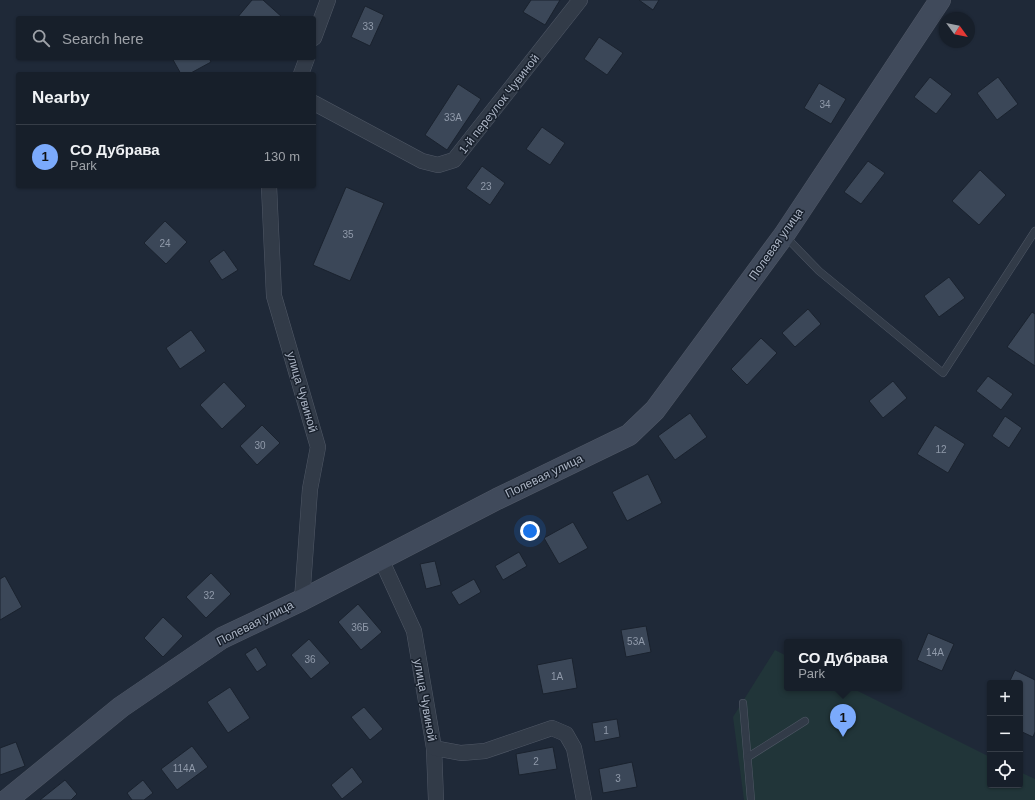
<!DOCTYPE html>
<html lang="en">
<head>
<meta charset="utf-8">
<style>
  body { margin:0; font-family:Arial,sans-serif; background:#202732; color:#f1f3f6 }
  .controls { position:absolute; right:12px; bottom:12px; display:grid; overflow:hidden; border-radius:4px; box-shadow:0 1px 3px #0004 }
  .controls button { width:36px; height:36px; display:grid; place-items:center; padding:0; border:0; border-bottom:1px solid #363d47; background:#171f2a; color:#f1f3f6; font:20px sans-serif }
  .compass { position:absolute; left:939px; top:12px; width:36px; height:36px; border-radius:50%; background:#171f2a; box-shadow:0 1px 3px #0004; rotate:123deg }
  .you { position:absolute; left:530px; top:531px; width:14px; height:14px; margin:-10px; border:3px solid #fff; border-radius:50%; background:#1a73e8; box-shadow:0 0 0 6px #1a73e833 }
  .badge { display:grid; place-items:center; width:26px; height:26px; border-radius:50%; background:#7baafc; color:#111; font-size:13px; font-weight:700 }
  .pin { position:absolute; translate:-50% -33px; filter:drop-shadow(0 1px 2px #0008) }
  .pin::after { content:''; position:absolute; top:21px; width:14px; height:12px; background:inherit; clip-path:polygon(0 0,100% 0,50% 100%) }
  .popup { position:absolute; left:784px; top:639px; width:118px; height:52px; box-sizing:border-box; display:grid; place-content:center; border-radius:4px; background:#171f2a; filter:drop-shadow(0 1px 3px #0005); font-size:13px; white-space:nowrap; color:#9ea2a8 }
  .popup b { font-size:15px; color:#f1f3f6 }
  .popup::after { content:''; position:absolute; left:50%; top:100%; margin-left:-8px; border:8px solid transparent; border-top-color:#171f2a }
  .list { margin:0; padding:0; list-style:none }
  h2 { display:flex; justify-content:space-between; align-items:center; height:52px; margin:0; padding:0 16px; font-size:17px }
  h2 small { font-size:13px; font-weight:400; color:#9ea2a8 }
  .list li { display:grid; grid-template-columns:26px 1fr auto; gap:12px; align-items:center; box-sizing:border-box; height:64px; padding:0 16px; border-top:1px solid #363d47 }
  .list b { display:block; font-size:15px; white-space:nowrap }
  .list p { margin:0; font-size:13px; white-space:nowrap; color:#9ea2a8 }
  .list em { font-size:13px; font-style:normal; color:#9ea2a8 }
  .icon { flex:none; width:22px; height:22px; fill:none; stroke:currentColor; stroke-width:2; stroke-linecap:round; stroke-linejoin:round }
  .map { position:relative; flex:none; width:1035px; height:800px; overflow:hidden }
  .search { position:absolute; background:#171f2a; box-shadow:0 1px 3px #0004; left:16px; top:16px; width:300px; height:44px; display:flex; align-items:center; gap:10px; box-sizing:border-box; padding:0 14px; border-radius:4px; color:#9ea2a8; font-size:15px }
  .panel { position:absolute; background:#171f2a; box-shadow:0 1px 3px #0004; left:16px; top:72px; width:300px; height:116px; border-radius:4px }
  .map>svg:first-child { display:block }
  .green { fill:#213539 }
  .building { fill:#3b4758; stroke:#1a222e }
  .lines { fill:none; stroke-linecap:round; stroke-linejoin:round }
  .lane-casing { stroke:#505866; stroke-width:8 }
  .street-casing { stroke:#505866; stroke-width:16 }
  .secondary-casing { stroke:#505866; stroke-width:22 }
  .lane { stroke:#323b48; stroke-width:7 }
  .street { stroke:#323b48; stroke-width:15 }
  .secondary { stroke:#404a5b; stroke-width:21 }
  .labels { text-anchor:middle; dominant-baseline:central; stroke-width:3; stroke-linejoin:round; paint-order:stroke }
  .number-label { font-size:10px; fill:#909aaa }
  .street-label { font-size:12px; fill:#acb5c5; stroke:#18202c }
</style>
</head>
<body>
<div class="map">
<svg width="1035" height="800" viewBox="0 0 1035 800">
  <rect width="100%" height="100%" fill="#1f2938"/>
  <path class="green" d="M775,650l12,6v32h65l138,69v28h30v-13l15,7v21h-291l-11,-83z"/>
  <g class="building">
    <path d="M252,0h11l20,18h-46z"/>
    <path d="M531,0h29l-15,25 -22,-13z"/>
    <path d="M639,0h20l-6,10z"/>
    <path d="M365,6l19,9 -14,31 -19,-9z"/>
    <path d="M599,37l24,16 -16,22 -23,-16z"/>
    <path d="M172,58h37l2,4 -22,12h-8z"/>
    <path d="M930,77l22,17 -16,20 -22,-17z"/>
    <path d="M998,77l20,27 -21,16 -20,-27z"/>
    <path d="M819,83l27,16 -15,25 -27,-16z"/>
    <path d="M458,84l23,15 -34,51 -22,-15z"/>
    <path d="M542,127l23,16 -15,22 -24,-16z"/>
    <path d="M868,161l17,12 -24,31 -17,-12z"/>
    <path d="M482,166l23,17 -15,22 -24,-17z"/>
    <path d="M980,170l26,25 -27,30 -27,-24z"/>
    <path d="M346,187l38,16 -34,78 -37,-16z"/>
    <path d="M165,221l22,21 -21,22 -22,-21z"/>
    <path d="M224,250l14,20 -16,10 -13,-19z"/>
    <path d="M949,277l16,21 -26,19 -15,-21z"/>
    <path d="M808,309l13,15 -26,23 -13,-14z"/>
    <path d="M1032,312l3,2v52l-28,-19z"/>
    <path d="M191,330l15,21 -26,18 -14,-21z"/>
    <path d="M761,338l16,15 -30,32 -16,-16z"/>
    <path d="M988,376l25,18 -12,16 -25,-19z"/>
    <path d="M893,381l14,17 -24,20 -14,-17z"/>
    <path d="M224,382l22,24 -24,23 -22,-24z"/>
    <path d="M690,413l17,24 -32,23 -17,-24z"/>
    <path d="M1005,416l17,12 -13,20 -17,-12z"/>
    <path d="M262,425l18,18 -23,22 -17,-19z"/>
    <path d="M935,425l30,19 -17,29 -31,-19z"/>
    <path d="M648,474l14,29 -35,18 -15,-29z"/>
    <path d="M573,522l15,26 -29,16 -15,-26z"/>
    <path d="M519,552l8,14 -24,14 -8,-14z"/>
    <path d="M435,561l6,24 -15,4 -6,-25z"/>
    <path d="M211,573l20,21 -25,24 -20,-21z"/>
    <path d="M5,576l17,31 -22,13v-41z"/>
    <path d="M474,579l7,13 -22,13 -8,-13z"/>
    <path d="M358,604l24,28 -21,18 -23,-28z"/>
    <path d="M163,617l20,19 -20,21 -19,-19z"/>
    <path d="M646,626l5,26 -25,5 -5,-27z"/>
    <path d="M928,633l26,11 -12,27 -25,-11z"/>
    <path d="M309,639l21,24 -19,16 -20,-24z"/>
    <path d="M256,647l11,18 -10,7 -12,-18z"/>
    <path d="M572,658l5,30 -34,6 -6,-29z"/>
    <path d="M1015,670l20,10v52l-2,5 -13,-6v-48h-11z"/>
    <path d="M230,687l20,31 -22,15 -21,-31z"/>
    <path d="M364,707l19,22 -13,11 -19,-23z"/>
    <path d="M617,719l3,18 -25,5 -3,-19z"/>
    <path d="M16,742l9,24 -25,9v-27z"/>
    <path d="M192,746l16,21 -31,23 -16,-21z"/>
    <path d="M553,747l4,22 -38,6 -3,-21z"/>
    <path d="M632,762l5,25 -34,6 -4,-24z"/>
    <path d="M352,767l11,15 -21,17 -11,-14z"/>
    <path d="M65,780l12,14 -6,6h-31z"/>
    <path d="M143,780l10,13 -9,7h-12l-5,-7z"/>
  </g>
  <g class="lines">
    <g class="lane-casing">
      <g id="lane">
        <path d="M785,236l34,35 124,102 92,-142"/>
        <path d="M743,703l8,97"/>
        <path d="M748,757l57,-36"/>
      </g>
    </g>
    <g class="street-casing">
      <g id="street">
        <path d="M314,38l14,-38"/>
        <path d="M301,74l6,-16"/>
        <path d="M314,103l108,58 16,4 16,-5 126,-160"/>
        <path d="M269,186l5,110 44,151 -8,42 -8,111"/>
        <path d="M381,559l33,72 20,117 2,52"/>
        <path d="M434,748l27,5 24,-2 67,-23 14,6 8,14 10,52"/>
      </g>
    </g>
    <g class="secondary-casing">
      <path id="secondary" d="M7,800l114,-93 101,-69 80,-38 195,-101 132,-64 26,-25 129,-175 156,-235"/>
    </g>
    <use href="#lane" class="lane"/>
    <use href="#street" class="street"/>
    <use href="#secondary" class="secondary"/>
  </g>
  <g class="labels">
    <g class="number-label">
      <text x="368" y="26">33</text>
      <text x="825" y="104">34</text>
      <text x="453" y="117">33А</text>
      <text x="486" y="186">23</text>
      <text x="348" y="234">35</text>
      <text x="165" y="243">24</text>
      <text x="260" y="445">30</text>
      <text x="941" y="449">12</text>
      <text x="209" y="595">32</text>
      <text x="360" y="627">36Б</text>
      <text x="636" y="641">53А</text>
      <text x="935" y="652">14А</text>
      <text x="310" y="659">36</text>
      <text x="557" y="676">1А</text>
      <text x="606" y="730">1</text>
      <text x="536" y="761">2</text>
      <text x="184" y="768">114А</text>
      <text x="618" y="778">3</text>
    </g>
    <g class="street-label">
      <text transform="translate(499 104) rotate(-52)">1-й переулок Чувиной</text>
      <text transform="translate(776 244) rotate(-55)">Полевая улица</text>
      <text transform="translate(302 392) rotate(74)">улица Чувиной</text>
      <text transform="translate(544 476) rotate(-26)">Полевая улица</text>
      <text transform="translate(255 623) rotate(-27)">Полевая улица</text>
      <text transform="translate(425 700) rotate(80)">улица Чувиной</text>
    </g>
  </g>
</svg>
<div class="controls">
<button>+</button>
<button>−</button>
<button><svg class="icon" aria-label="locate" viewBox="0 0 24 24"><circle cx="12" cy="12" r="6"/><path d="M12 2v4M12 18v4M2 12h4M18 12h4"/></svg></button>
</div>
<svg class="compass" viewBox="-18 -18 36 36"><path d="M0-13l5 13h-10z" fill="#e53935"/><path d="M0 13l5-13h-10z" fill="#9ea2a8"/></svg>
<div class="you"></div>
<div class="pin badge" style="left:843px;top:737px">1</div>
<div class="popup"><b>СО Дубрава</b>Park</div>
<div class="search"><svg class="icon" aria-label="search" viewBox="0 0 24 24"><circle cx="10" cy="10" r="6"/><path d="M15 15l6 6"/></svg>Search here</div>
<section class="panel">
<h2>Nearby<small></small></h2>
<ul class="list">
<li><span class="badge">1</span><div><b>СО Дубрава</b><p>Park</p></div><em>130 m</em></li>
</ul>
</section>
</div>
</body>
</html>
